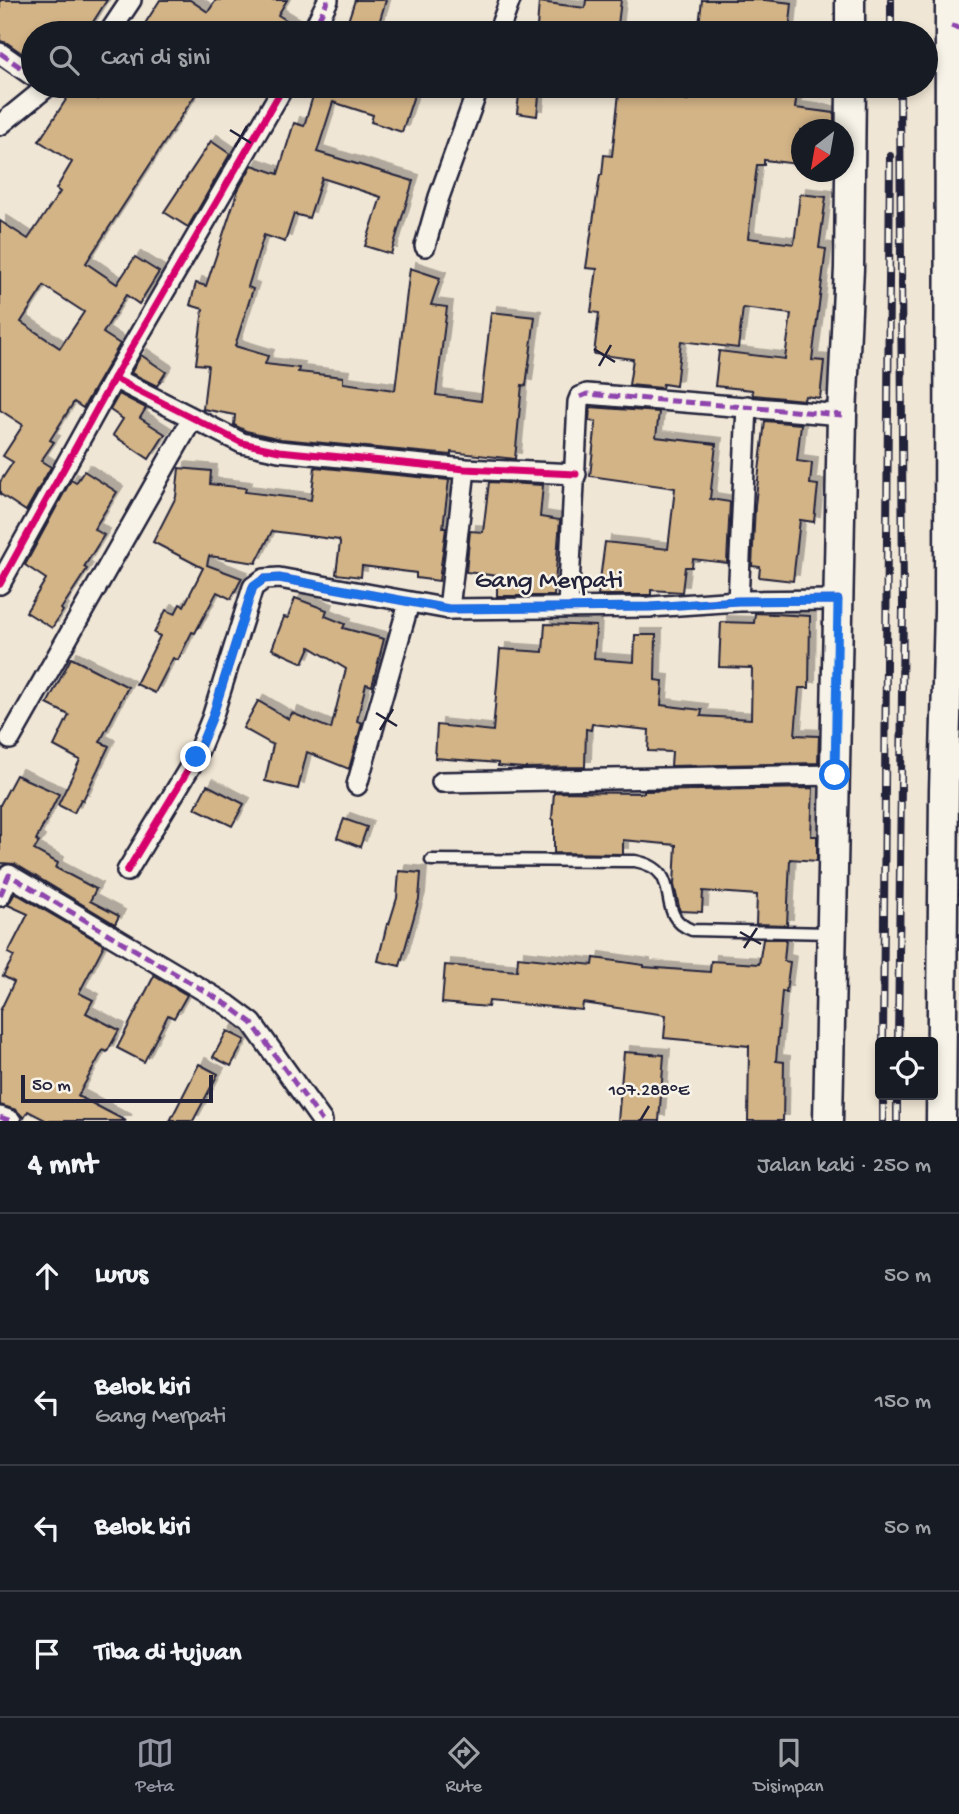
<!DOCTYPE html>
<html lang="id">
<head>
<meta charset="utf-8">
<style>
  body { margin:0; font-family:"Gochi Hand",sans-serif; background:#242831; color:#f1f3f6 }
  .controls { position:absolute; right:21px; bottom:21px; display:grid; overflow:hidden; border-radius:7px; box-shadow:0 4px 10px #0003 }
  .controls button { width:63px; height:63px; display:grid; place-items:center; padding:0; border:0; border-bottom:2px solid #363941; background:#171b24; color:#f1f3f6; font:35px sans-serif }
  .compass { position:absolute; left:791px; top:119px; width:63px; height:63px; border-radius:50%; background:#171b24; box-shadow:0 4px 10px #0003; rotate:211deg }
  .scale { position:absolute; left:21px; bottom:18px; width:192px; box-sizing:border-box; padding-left:7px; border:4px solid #22223b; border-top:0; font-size:19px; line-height:24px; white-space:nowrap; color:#22223b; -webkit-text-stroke:5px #f7f3e8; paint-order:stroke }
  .stop { position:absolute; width:21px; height:21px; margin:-16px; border:5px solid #1a73e8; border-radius:50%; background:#fff }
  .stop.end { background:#1a73e8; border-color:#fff; box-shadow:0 2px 7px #0008 }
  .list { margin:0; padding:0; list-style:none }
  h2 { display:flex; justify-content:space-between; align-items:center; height:91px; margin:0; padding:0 28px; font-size:30px }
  h2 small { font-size:23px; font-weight:400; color:#9ea1a6 }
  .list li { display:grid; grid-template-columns:46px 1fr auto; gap:21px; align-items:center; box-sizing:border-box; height:126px; padding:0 28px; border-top:2px solid #363941 }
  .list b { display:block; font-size:26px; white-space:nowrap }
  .list p { margin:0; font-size:23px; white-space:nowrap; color:#9ea1a6 }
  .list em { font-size:23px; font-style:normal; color:#9ea1a6 }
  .icon { flex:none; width:38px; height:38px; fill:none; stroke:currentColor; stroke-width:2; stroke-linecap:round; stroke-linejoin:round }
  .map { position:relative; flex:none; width:959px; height:1121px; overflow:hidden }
  .search { position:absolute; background:#171b24; box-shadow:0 4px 10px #0003; left:21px; right:21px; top:21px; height:77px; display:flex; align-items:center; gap:18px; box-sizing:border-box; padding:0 24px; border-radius:38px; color:#9ea1a6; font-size:26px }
  .sheet { height:595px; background:#171b24 }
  nav { display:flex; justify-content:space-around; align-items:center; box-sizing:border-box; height:98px; border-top:2px solid #363941; background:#171b24; font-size:19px; color:#9ea1a6 }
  nav a { display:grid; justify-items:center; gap:4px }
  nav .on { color:#9495a2 }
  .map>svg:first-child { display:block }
  .building { fill:#d3b487; stroke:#22223b; stroke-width:2; fill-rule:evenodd; filter:url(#shadow) }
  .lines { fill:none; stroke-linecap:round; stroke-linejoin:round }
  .service-casing { stroke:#22223b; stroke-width:15 }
  .minor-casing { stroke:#22223b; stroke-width:24 }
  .secondary-casing { stroke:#22223b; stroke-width:33 }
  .service { stroke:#f7f3e8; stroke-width:10 }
  .minor { stroke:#f7f3e8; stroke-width:19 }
  .secondary { stroke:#f7f3e8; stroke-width:28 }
  .rail-casing { stroke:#22223b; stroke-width:8 }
  .rail { stroke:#f7f3e8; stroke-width:5; stroke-dasharray:16; stroke-linecap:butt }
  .quiet { stroke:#8e44ad; stroke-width:5; stroke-dasharray:10 5; stroke-linecap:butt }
  .cycleway-casing { stroke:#f7f3e8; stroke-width:11 }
  .cycleway { stroke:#d6006c; stroke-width:7 }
  .route { stroke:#1a73e8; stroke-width:9 }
  .ticks { fill:none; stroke:#22223b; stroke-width:2.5 }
  .labels { text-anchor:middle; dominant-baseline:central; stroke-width:5; stroke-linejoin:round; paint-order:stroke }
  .street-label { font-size:26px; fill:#22223b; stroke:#f7f3e8 }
  .ticks-label { font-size:18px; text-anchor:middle; fill:#22223b; stroke:#f7f3e8; stroke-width:5; stroke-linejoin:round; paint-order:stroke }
</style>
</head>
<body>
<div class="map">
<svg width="959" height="1121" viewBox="0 0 959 1121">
  <defs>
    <filter id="shadow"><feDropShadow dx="6" dy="-6" stdDeviation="0" flood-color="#0004"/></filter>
  </defs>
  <rect width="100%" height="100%" fill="#f0e6d5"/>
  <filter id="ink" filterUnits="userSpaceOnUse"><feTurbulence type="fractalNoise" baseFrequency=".0143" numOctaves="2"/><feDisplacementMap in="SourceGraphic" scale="14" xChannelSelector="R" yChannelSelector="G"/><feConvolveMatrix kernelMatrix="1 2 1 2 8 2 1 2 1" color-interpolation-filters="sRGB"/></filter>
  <g filter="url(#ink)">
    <g class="building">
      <path d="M0,0h107l-21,33h-53v28l-26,-18 -7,-2z"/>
      <path d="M160,0h30l18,12 8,-12h71l-9,15 23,14 -1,4h-49l-11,-7 -3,4 5,3h-103z"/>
      <path d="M355,0h31l-10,33h-32z"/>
      <path d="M586,0h35l-4,33h-29l-51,-6 2,-25 46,6z"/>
      <path d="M702,0h63l27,3 -3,30h-91z"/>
      <path d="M75,86l23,13 8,-13h95l-115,177 31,21 18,-27 24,15 -20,32 -13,-9 -23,38 17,11 -37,64 -9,-6 -24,38 4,2 -13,19 10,6 -25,44 -26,-17v-12l13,-20 -10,-6 20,-31 -23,-15v-189l28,18 32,-47 -4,-3 16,-27 -33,-21zM44,286l40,26 -24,36 -39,-26z"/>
      <path d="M296,86h121l-15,46 -31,-10 2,-7 -40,-13 -16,50 96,29 -22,73 -26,-8 16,-49 -59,-19 -13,40 -15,-4 -9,28 -21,-7 -16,52 5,2 -18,57 33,10 -3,8 34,4 -1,4 45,5v6l52,7 15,-122 30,10 -9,27 16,2 -11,88 45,6 10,-89 44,5 -9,69 -4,-1 -7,74 -64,-7v3l-170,-16 -35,-8 -12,-6 1,-10 -32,-6 5,-44 -12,-1 7,-55 -13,-4 6,-22 10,3 32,-96 14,-25 26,9 16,-51 10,3 9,-30 -18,-6z"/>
      <path d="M520,86h20l-3,30 -20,-3z"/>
      <path d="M690,86h108l-3,22 39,5v17h-33l-4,34 -33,-4v5h-7l-9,73 46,6 6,-50 26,3 -7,51 7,1 -14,111 12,1 -4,37 -15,-2 -1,4 -51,-5 -1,-5 -37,-4 4,-35 66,8 6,-45 -48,-6 -5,40 -57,-7 -5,45 -13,-2 -1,4 -33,-3 4,-26 -39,-5 5,-41 -8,-1 6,-43 -11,-1 14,-93h2l2,-20 8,1 7,-63 69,7z"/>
      <path d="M211,141l19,13 -42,73 -24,-15z"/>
      <path d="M141,355l25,17 -9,14 -26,-13z"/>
      <path d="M119,394l27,14 -6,10 25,16 -16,25 -36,-24 10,-16 -13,-9z"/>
      <path d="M590,407l69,5 -3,25 60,7 -6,55 20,3 -3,61 -34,-4 -1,8h-7l-3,25 -31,-2v5h-53l7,-53 63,7 7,-61 -85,-12 6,-54 -7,-1z"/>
      <path d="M765,421l36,3 -4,37 15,2 -2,21 8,1 -4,37 -14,-2 -7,61 -34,-4 1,-10 -8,-1 3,-61z"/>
      <path d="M315,467l134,13 -6,48h3l-7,53 -23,-3v-5l-54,-7 -1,11 -25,-3 4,-31 -1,-3 -67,-9 -16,32 -47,-7 -2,9 35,13 -11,21 -14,-7 -22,41 -3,-1 -14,28 -5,-2 -18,35 -19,-9 24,-48 -6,-3 12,-23 9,4 5,-10 4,2 19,-38 -50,-26 23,-45 3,-29 32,3 -1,13 36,4 -1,4 66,8z"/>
      <path d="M84,471l33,21 -23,37 10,6 -20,32 3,2 -26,40 2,2 -11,17 -26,-16 20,-33 -21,-14 46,-85 5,3z"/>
      <path d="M489,482l54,3 -3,32 20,3 -6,76h-57v-20l-31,-4 4,-41 13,1z"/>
      <path d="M295,598l32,12 -2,6 20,8 -2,4 41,11 -12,47 -6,-2 -9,37 5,2 -13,46 -42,-17 -9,37 -33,-8 8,-36 -30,-17 15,-27 31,18 3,-6 39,16 15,-60 -36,-22 -7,16 -31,-14 12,-32 4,1z"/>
      <path d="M755,613l55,3 -1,72h-10l-4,47 24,1 -1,27 -147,3 1,-14 -24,-1 1,-21 -57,-6 -1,6 -5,-1 -1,38 -62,1 -25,-2v-3l-63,-5 2,-33 56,6 7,-82 43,3 2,-28 51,2 -2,33 40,3 1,-27h21l-1,45 8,1 -2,24 41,5 -1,6 50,3 1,-51 -33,-1 2,-45 33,1z"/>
      <path d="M71,658l57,29 -28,55 9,4 -26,54 -2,-1 -7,14 -16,-8 22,-45 -26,-14 15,-31 -22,-11z"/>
      <path d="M16,775l43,19 -23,46 3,2 -5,8 24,13 -2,5 40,21 -6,12 29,15 -4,8 -100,-60 -15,-1v-58z"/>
      <path d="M207,785l37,19 -12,22 -37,-18z"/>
      <path d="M813,788l-2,48h6v25l-27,-2 -3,66 -31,-1 1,-29 -54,-4 -1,21 -22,-1 -6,-26 2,-40 -53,-5v14l-69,-1v-33l-2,-1 2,-27 90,1v-2z"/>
      <path d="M344,819l23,8 -7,20 -23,-9z"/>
      <path d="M399,871l22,2 -2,26 -19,67 -22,-5 9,-37h2l8,-26z"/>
      <path d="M15,893l89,52 -25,48 14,7 -7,13 33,17 -12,22 -4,-2 -25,46 48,25h-79l-19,-10 -4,7 -8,-8 -16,-5v-94l14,-29 -11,-6 11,-20 -6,-3 20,-39 -20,-9z"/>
      <path d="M763,939h23l-2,22 6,1 -4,30 -4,-1 -6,70 8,1 -1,59h-35l1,-75 -85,-8 2,-23 -83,-12 -1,7 -93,-9 -1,6 -46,-4 3,-38 72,6 1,-14 75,8 1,-7 50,7v2l66,5 1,-11 48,3z"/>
      <path d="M154,976l33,19 -13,23 -6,-3 -24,47 -27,-14z"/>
      <path d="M227,1031l18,9 -14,26 -18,-9z"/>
      <path d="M624,1052l40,3 -5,66h-41z"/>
      <path d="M199,1064l19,10 -25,47h-23z"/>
    </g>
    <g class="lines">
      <g class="service-casing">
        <path id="service" d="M431,860l204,1c53,10 16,54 57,69l137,3"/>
      </g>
      <g class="minor-casing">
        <g id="minor">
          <path d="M109,33l22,-33"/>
          <path d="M312,33l16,-33"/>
          <path d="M498,33l12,-33"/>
          <path d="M0,53l33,23"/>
          <path d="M0,125l48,-39"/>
          <path d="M425,246l14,-49 40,-111"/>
          <path d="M114,378l128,65 37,8 186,18 111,5"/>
          <path d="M0,584l114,-206 170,-292"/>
          <path d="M738,601l9,-195"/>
          <path d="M568,607l10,-205 2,-5 7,-3 255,21"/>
          <path d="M449,609l16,-140"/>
          <path d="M10,739l182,-320"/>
          <path d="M442,782l393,-7"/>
          <path d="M357,785l52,-182"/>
          <path d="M127,871l69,-114 16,-39 41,-131 11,-8 15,-1 170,31 201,-2 88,-6 100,-1"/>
          <path d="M0,896l9,-21 219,130 24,18 70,98"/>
          <path d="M0,1117l11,4"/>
        </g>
      </g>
      <g class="secondary-casing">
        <g id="secondary">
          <path d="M850,0v33"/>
          <path d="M828,1121l14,-706 7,-147 2,-182"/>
          <path d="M941,1121l3,-330 5,-180 1,-611"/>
        </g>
      </g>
      <use href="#service" class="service"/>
      <use href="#minor" class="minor"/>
      <use href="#secondary" class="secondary"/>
      <g class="rail-casing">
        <g id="rail">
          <path d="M891,33v-33"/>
          <path d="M883,1042l7,-886"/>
          <path d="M898,1042l5,-435 -3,-521"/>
          <path d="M883,1121v-26"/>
          <path d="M897,1121v-26"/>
        </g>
      </g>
      <use href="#rail" class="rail"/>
      <g class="quiet">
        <path d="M951,26l8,2"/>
        <path d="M312,33l16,-33"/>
        <path d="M0,53l33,23"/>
        <path d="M580,397l7,-3 255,21"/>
        <path d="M0,896l9,-21 219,130 24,18 70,98"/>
        <path d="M0,1117l11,4"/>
      </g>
      <g class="cycleway-casing">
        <g id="cycleway">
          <path d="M114,378l128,65 37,8 186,18 111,5"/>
          <path d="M0,584l114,-206 170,-292"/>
          <path d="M127,871l69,-114 16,-39 41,-131 11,-8 15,-1 170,31 201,-2 88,-6 100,-1"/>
        </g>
      </g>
      <use href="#cycleway" class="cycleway"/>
    </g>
  </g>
  <g class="lines" filter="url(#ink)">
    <path class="route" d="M196,757l16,-39 41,-131 11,-8 15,-1 170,31 201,-2 88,-6 100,-1 -3,175"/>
  </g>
  <path class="ticks" d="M230,130l21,13M235,147l12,-21M594,349l21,13M599,366l12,-21M376,713l21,13M380,730l13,-21M740,932l21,12M744,948l13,-20M640,1121l9,-15"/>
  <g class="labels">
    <g class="street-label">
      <text x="549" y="582">Gang Merpati</text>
    </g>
  </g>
  <g class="ticks-label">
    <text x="649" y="1095">107.288°E</text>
  </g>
</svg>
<div class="controls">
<button><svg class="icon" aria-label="locate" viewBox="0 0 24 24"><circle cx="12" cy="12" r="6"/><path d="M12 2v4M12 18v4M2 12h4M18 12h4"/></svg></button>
</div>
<svg class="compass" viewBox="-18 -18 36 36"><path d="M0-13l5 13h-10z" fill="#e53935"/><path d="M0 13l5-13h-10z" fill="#9ea1a6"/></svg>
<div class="scale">50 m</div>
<div class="stop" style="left:835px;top:775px"></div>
<div class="stop end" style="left:196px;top:757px"></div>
<div class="search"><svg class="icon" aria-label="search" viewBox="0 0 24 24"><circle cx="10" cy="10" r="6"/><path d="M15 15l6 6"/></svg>Cari di sini</div>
</div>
<section class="sheet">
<h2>4 mnt<small>Jalan kaki · 250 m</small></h2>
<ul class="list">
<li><svg class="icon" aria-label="ahead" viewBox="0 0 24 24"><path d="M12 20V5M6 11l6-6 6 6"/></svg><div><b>Lurus</b></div><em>50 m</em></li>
<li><svg class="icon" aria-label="left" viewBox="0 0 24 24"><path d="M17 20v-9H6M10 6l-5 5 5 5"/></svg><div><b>Belok kiri</b><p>Gang Merpati</p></div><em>150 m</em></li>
<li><svg class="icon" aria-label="left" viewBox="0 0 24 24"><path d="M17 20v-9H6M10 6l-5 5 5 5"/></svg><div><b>Belok kiri</b></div><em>50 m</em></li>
<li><svg class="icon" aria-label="arrive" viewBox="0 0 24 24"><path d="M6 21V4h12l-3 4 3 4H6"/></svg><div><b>Tiba di tujuan</b></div></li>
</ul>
</section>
<nav>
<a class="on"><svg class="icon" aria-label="map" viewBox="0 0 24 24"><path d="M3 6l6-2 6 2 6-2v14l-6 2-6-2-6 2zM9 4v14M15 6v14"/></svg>Peta</a>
<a><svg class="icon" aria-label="directions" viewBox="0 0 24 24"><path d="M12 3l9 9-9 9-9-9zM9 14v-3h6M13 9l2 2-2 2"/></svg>Rute</a>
<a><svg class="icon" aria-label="saved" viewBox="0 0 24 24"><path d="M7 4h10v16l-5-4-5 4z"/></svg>Disimpan</a>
</nav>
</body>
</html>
